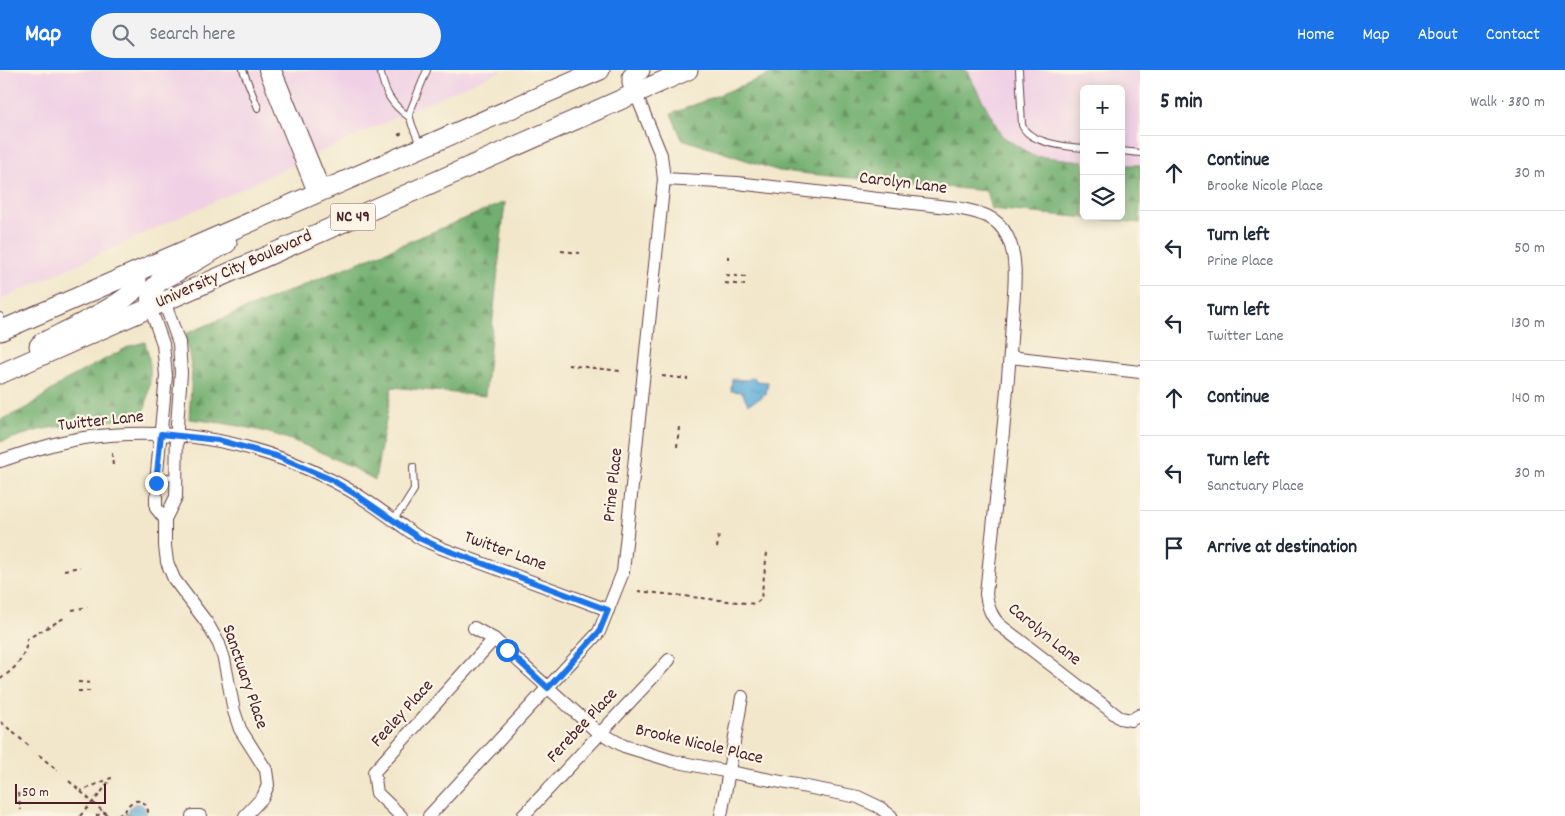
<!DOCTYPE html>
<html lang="en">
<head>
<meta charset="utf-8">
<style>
  body { margin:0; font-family:Dekko,sans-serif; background:#f2f2f3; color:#1f2937 }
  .controls { position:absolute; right:15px; top:15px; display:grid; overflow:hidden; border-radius:8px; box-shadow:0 2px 12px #0003 }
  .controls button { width:45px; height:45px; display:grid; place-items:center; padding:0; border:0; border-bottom:1px solid #e0e1e3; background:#fff; color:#1f2937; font:25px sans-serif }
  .scale { position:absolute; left:15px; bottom:12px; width:91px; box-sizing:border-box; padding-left:5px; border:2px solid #4a1f2b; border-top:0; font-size:14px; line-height:18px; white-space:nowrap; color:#4a1f2b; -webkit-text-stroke:4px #fcf5e5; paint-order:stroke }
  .stop { position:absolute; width:15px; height:15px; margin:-11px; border:4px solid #1a73e8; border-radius:50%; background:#fff }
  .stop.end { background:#1a73e8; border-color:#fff; box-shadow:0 1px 5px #0008 }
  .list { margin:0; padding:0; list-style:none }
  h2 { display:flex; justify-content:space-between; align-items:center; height:65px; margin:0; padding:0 20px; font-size:21px }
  h2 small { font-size:16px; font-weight:400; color:#747a83 }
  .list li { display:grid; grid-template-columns:32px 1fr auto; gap:15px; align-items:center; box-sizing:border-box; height:75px; padding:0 20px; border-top:1px solid #e0e1e3 }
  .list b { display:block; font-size:19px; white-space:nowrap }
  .list p { margin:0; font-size:16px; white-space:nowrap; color:#747a83 }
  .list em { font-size:16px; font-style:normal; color:#747a83 }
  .icon { flex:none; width:28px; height:28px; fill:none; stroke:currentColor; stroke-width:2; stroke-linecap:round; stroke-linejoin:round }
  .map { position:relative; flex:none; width:1140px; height:746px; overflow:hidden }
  header { display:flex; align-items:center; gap:30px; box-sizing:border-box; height:70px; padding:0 25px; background:#1a73e8; color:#fff }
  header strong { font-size:24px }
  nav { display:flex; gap:28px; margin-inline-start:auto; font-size:18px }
  .search { width:350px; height:45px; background:#f2f2f3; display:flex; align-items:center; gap:12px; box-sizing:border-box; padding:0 18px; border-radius:28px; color:#747a83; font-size:19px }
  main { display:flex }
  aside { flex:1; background:#fff }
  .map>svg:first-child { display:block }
  .built { fill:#f0d0e5 }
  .forest { fill:url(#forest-firs); stroke:#5e674d }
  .water { fill:url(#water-ripples); stroke:#546682 }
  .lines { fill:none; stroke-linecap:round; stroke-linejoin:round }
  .service-casing { stroke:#633d43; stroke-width:8 }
  .minor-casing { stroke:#633d43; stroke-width:14 }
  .primary-casing { stroke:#633d43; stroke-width:21 }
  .path { stroke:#633d43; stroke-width:2; stroke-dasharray:4 4; stroke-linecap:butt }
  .service { stroke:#fff; stroke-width:6 }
  .minor { stroke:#fff; stroke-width:12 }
  .primary { stroke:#fff; stroke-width:19 }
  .route { stroke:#1a73e8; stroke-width:6 }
  .labels { text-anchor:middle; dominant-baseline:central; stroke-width:4.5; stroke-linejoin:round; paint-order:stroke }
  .shield { fill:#fcf5e5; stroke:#7f5f63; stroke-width:1 }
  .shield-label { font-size:16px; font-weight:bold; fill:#4a1f2b }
  .street-label { font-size:18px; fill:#4a1f2b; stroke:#fcf5e5 }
</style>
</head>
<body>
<header>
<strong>Map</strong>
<div class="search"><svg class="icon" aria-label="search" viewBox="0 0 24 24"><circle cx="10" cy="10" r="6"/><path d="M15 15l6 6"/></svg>Search here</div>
<nav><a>Home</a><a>Map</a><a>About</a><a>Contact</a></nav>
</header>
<main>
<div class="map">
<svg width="1140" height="746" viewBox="0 0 1140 746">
  <defs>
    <pattern id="forest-firs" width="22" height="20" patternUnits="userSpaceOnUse" patternTransform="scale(1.25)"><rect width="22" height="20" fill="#72af6f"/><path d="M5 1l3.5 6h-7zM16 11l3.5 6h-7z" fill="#608e5b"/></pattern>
    <pattern id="water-ripples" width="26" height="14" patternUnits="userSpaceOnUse" patternTransform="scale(1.25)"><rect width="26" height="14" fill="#5eaed8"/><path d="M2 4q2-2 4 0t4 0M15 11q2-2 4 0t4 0" fill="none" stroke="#508daf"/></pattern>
  </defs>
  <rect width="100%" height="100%" fill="#fcf5e5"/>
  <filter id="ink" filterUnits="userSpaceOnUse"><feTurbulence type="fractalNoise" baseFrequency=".02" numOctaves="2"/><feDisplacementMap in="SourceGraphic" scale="10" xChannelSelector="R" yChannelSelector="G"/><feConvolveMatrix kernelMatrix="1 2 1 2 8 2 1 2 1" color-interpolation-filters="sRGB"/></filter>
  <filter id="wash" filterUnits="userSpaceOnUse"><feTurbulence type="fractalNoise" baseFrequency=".0096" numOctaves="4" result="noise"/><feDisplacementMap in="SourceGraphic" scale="20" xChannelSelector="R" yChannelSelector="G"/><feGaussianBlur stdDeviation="1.12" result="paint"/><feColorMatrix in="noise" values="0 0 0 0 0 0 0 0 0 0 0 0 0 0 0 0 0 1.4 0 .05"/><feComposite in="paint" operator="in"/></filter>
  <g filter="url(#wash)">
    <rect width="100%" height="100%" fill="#f2e7cb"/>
    <g class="built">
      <path d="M0,0h503l-65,28 -438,202z"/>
      <path d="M966,0h174v153l-19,-27v-107h-37v72l-51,-5 -31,-20z"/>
    </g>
    <g class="forest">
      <path d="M781,0h185l36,66 31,20 51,5v55h37v-51h19v58l-149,-14 -5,-18 -207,-20 -97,-32 -11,-25z"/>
      <path d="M505,132l-20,194 -93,-9 -17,93c-32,-18 -66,-35 -102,-46 -28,-8 -56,-12 -84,-15l3,-48 -7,-37z"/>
      <path d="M145,272c9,30 5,43 -1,73l-6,4 -49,3 -46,7 -43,13v-22l27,-12 37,-27 66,-35z"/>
    </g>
    <g class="water">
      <path d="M754,307l2,4 12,1 -2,12h-4l1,3 -15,7 -6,-12 -11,-1 1,-12 15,1z"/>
      <path d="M135,734c8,-1 12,4 11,12h-24l6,-2 2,-7z"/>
    </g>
  </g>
  <g filter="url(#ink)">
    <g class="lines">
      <g class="service-casing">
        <g id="service">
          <path d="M243,0l15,38"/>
          <path d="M380,0c5,23 10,33 29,47"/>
          <path d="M1019,0l3,55c6,18 46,22 62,23"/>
          <path d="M421,77l-9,-22 -3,-11 18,-44"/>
          <path d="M1121,81l19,2"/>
          <path d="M0,246l4,11"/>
          <path d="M156,406l20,2"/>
          <path d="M393,449l11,-13 10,-16 -1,-23"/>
        </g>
      </g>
      <g class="minor-casing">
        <g id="minor">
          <path d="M265,0l50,125"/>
          <path d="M275,0l49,120"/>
          <path d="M664,109l73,4 220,25c20,4 40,7 50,28 13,25 6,59 5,86 -5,91 -17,181 -26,272 2,13 5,23 15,32l119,92 11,2 9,-5"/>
          <path d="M164,231l15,42 2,30 -4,52 -1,72 -11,22v27l2,16 7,17 33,44 12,21 5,15 10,52 6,18 26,41 2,15 -5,12 -18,19"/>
          <path d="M150,237l13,37 3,32 -10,107"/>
          <path d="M1010,287l130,15"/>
          <path d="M0,391c27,-9 56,-19 84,-23 86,-12 170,3 247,42 22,11 44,26 64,41 8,5 16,12 25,17 7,4 14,6 21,10l167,62"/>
          <path d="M156,426v12l9,11"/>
          <path d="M474,558l20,11 100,90 30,17 49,15 185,36 21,10 12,9"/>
          <path d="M192,746h8"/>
          <path d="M401,746l-24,-23 -3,-21 120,-133"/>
          <path d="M429,746l170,-184 24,-60 41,-393 -3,-24 -25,-61"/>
          <path d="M523,746l146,-156"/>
          <path d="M721,746l21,-119"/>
        </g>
      </g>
      <g class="primary-casing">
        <g id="primary">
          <path d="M636,24l-4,-11v-6l8,-7"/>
          <path d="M150,237l1,-16 8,-9 68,-39"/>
          <path d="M0,261l600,-261"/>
          <path d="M39,276l3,-3c19,-10 85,-39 94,-56 2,-4 1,-10 0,-15"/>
          <path d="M0,304l688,-304"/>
        </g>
      </g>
      <g class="path">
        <path d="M398,65l7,-3"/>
        <path d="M561,181l19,2"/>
        <path d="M728,189v-3"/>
        <path d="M726,205l20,2"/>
        <path d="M725,213l20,2"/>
        <path d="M568,295l52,6"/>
        <path d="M662,306l26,3"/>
        <path d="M677,377l2,-20"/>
        <path d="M112,383l1,14"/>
        <path d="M717,478l2,-14"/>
        <path d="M64,500l16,-3"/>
        <path d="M638,521l117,13 6,-5 6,-46"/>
        <path d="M72,540l16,-3"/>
        <path d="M0,609c15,-10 26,-21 27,-40l39,-22"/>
        <path d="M78,612l16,1"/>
        <path d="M78,621h16"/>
        <path d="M1,652l28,24"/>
        <path d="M39,685l19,16"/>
        <path d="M69,711l39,35"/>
        <path d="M18,723l3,17"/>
        <path d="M80,746l20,-22 11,-16 -30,13"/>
        <path d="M96,746l9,-4 -2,4"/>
        <path d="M119,746v-2l6,-2c5,-17 25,-14 23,4"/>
      </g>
      <use href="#service" class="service"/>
      <use href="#minor" class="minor"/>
      <use href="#primary" class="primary"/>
    </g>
  </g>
  <g class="lines" filter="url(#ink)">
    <path class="route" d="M156,413l5,-49 57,6 58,16 56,24 26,16 61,42 22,10 167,62 -9,22 -51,56 -41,-38"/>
  </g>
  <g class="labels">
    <rect class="shield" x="330.5" y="133.5" width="45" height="27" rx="4"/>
    <g class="shield-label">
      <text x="353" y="147">NC 49</text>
    </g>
    <g class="street-label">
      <text transform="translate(903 114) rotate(7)">Carolyn Lane</text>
      <text transform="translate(234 200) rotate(-24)">University City Boulevard</text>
      <text transform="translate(101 352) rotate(-6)">Twitter Lane</text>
      <text transform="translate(614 415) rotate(-84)">Prine Place</text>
      <text transform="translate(505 482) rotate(20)">Twitter Lane</text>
      <text transform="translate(1044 565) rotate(39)">Carolyn Lane</text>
      <text transform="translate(244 607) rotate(71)">Sanctuary Place</text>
      <text transform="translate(403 644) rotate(-48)">Feeley Place</text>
      <text transform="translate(583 656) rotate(-47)">Ferebee Place</text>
      <text transform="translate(699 675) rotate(13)">Brooke Nicole Place</text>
    </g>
  </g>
</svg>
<div class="controls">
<button>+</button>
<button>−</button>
<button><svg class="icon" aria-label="layers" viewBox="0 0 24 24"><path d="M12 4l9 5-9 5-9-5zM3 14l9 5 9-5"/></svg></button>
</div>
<div class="scale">50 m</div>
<div class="stop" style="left:507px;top:580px"></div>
<div class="stop end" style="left:156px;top:413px"></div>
</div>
<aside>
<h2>5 min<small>Walk · 380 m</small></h2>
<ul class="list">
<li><svg class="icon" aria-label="ahead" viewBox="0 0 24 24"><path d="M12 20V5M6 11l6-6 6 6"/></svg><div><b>Continue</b><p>Brooke Nicole Place</p></div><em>30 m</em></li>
<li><svg class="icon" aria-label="left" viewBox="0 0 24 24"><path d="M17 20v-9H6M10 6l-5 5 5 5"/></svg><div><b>Turn left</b><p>Prine Place</p></div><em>50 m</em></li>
<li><svg class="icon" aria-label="left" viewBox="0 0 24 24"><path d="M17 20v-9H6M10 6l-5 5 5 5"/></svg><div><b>Turn left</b><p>Twitter Lane</p></div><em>130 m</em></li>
<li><svg class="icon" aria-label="ahead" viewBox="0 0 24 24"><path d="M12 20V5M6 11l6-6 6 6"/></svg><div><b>Continue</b></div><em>140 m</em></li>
<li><svg class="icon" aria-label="left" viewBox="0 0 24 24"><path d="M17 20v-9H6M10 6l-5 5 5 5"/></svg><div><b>Turn left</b><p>Sanctuary Place</p></div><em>30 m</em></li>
<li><svg class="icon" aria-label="arrive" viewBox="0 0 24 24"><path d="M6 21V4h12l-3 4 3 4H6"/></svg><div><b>Arrive at destination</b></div></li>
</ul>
</aside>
</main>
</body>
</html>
